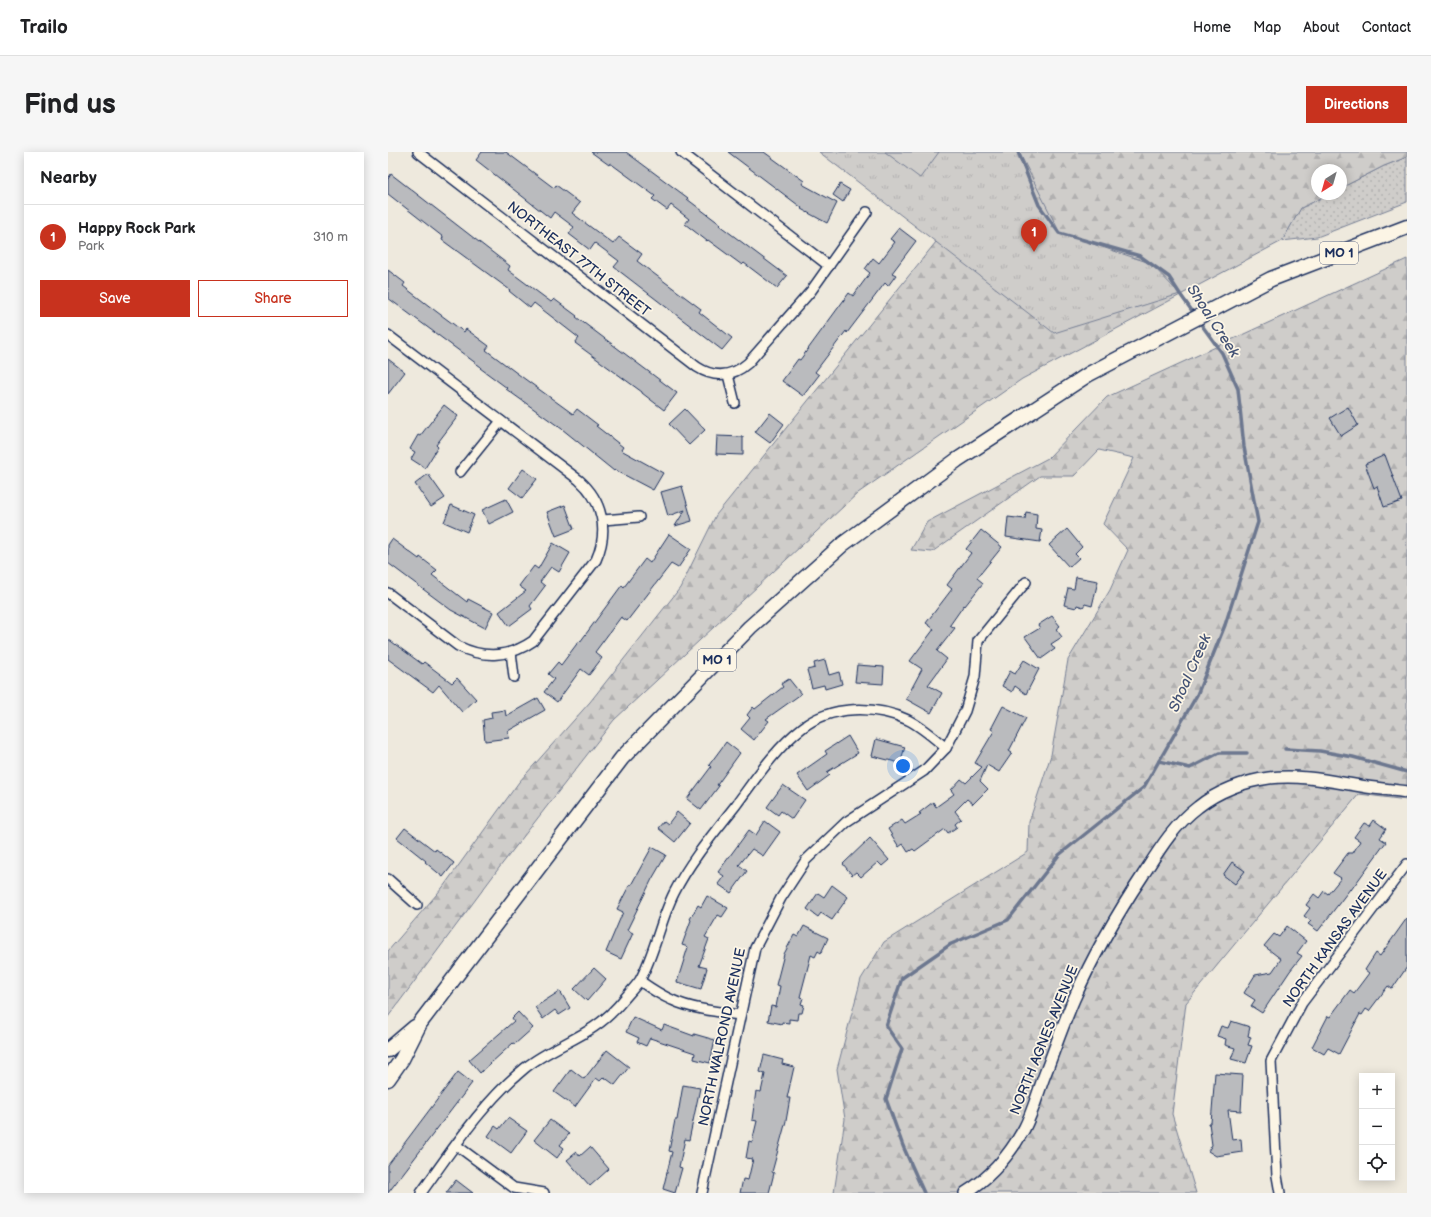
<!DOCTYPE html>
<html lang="en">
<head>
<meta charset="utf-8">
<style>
  body { margin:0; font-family:"Balsamiq Sans",sans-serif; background:#f6f6f6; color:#202124 }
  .controls { position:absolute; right:12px; bottom:12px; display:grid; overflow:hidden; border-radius:0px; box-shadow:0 2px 10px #0003 }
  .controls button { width:36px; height:36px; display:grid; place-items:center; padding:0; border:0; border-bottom:1px solid #e0e0e0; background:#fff; color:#202124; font:20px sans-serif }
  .compass { position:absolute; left:923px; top:12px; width:36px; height:36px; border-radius:50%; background:#fff; box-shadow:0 2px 10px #0003; rotate:217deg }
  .you { position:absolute; left:515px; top:614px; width:14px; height:14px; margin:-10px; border:3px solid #fff; border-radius:50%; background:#1a73e8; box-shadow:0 0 0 6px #1a73e833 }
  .badge { display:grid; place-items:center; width:26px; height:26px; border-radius:50%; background:#c8321e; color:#fff; font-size:13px; font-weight:700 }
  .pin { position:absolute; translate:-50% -33px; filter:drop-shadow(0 1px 2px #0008) }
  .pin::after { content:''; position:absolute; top:21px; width:14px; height:12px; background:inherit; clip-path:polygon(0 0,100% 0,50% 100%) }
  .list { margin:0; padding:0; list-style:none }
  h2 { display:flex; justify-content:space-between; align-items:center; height:52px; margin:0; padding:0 16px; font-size:17px }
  h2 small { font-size:13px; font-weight:400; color:#757577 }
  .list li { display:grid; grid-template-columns:26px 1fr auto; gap:12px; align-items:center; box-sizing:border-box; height:64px; padding:0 16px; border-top:1px solid #e0e0e0 }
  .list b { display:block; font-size:15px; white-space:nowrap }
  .list p { margin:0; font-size:13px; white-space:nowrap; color:#757577 }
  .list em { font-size:13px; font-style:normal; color:#757577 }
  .actions { display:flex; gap:8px; padding:12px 16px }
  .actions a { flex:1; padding:9px 0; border:1px solid #c8321e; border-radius:0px; text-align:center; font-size:14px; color:#c8321e }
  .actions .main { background:#c8321e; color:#fff }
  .icon { flex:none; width:22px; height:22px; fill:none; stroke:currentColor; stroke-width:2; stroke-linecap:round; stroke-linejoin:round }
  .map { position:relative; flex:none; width:1019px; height:1041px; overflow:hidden; border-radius:0px }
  header { display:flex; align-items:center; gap:24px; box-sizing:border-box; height:56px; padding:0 20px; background:#fff; border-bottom:1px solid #e0e0e0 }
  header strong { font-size:19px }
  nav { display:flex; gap:22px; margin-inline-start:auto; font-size:14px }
  .intro { display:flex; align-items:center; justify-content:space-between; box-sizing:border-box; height:96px; padding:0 24px }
  h1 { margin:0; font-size:28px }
  .button { padding:10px 18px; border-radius:0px; background:#c8321e; color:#fff; font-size:14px; font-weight:700 }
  main { display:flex; gap:24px; padding:0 24px }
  aside { flex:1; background:#fff; border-radius:0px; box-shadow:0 2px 10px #0003 }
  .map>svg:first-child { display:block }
  .grass { fill:url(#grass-dots); stroke:#757e94 }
  .forest { fill:url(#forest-firs); stroke:#757e94 }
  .park { fill:url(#park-tufts); stroke:#757e94 }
  .garden { fill:#cfcdca; stroke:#757e94 }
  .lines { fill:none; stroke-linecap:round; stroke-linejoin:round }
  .stream { stroke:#6c778f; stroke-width:3.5 }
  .building { fill:#babbbe; stroke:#1b2f5e }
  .minor-casing { stroke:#1b2f5e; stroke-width:12 }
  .tertiary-casing { stroke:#1b2f5e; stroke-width:14 }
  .primary-casing { stroke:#1b2f5e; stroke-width:17 }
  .minor { stroke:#fcf5e5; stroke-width:9 }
  .tertiary { stroke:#fcf5e5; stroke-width:11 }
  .primary { stroke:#fcf5e5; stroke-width:14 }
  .labels { text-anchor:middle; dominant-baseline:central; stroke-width:3.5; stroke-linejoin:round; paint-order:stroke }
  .shield { fill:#fcf5e5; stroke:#5e6a86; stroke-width:1 }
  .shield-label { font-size:13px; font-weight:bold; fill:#1b2f5e }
  .street-label { font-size:14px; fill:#1b2f5e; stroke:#fcf5e5 }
  .water-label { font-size:15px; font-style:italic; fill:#445376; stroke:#fcf5e5 }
</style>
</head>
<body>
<header>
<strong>Trailo</strong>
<nav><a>Home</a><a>Map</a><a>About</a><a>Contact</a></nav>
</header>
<div class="intro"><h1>Find us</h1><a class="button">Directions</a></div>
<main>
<aside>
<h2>Nearby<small></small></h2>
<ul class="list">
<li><span class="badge">1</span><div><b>Happy Rock Park</b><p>Park</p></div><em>310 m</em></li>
</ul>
<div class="actions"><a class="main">Save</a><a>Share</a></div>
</aside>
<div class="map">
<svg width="1019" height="1041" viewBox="0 0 1019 1041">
  <defs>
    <pattern id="grass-dots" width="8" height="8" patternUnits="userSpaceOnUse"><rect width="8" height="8" fill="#cfcdca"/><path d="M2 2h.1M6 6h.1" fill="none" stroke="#b1b0b0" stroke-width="1.8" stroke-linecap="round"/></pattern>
    <pattern id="forest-firs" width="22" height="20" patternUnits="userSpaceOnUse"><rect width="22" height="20" fill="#cfcdca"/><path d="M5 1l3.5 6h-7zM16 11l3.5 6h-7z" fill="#b1b0b0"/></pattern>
    <pattern id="park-tufts" width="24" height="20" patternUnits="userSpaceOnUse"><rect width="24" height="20" fill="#cfcdca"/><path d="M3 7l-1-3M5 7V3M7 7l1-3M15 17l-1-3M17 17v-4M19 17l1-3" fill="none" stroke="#b1b0b0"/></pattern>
  </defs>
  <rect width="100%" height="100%" fill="#eee9dd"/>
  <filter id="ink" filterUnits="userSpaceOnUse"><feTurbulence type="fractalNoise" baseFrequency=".025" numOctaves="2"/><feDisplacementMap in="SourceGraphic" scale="8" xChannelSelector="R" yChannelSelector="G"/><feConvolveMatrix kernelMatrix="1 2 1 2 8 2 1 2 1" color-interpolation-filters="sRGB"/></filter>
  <g filter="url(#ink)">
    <path class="grass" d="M1019,5v45l-90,35 -35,4 19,-33 28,-14h12v-6l43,-22z"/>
    <g class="forest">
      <path d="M586,0h433v5l-23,9 -43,22v-18h-24v24h12l-28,14 -19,33 -260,138 -164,114 -244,227 -115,148 -111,149v-66l55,-64 76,-105 71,-80 90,-114 36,-73 220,-273 41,-41z"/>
      <path d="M1019,107v541l-48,-6 -173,209 -14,111 24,79h-362l11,-74 -8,-50 24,-90 23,-37 144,-90 1,-30 22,-67 17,-95 42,-70 18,-40 -25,-26 31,-66 -35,-8 -25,26h-34l-108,76 -21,-2 16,-28 121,-64 59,-61z"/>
    </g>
    <path class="park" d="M431,0h200l41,81 90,30 30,31 -126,39z"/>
    <path class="garden" d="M497,0h54l-19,26z"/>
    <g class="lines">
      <g class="stream">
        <path d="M630,0l21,53 20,28 81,23 29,21 11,17 15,21"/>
        <path d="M897,597l35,2 33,6 54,15"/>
        <path d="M771,609l31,7 29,-15h28"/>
        <path d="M536,1041l-21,-47 -17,-47 16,-50 -16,-23 16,-48 49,-34 57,-24 51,-65 85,-68 53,-92 28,-70 33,-103 -14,-75 -6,-58 -16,-36 -24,-33"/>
      </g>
    </g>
    <g class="building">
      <path d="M94,0h24l48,36 2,-3 24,18 -8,10 41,31 6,-7 23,17 -5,7 64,48 -2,3 33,26 -10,12 -108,-83 5,-6 -24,-18 -5,7 -21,-16 5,-7 -20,-15 -4,6 -74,-58z"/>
      <path d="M203,0h35l62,46 -1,1 33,25 -1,1 68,51 -10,12 -33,-25 -2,2 -34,-25 -1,1 -22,-17 4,-5 -18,-14 -4,5 -15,-11 3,-3 -45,-33 -1,2z"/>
      <path d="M340,0h36l40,29 -2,3 35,19 -10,20 -26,-14 1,-1z"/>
      <path d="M3,22l119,92 -2,4 43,32 3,-3 23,17 -1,1 101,76 -13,17 -22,-17v-1l-67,-49 4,-5 -45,-35 -4,5 -21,-17 1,-1 -68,-50 1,-3 -55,-43v-15z"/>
      <path d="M452,32l10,6 -7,12 -10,-7z"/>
      <path d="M511,76l17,13 -24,32 4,2 -8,11 -3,-3 -38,50 -1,-2 -31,41 4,3 -16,21 -21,-15 16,-22 2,1 49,-67 4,3 17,-23 -5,-4 8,-11 6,5 16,-21 -5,-3z"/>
      <path d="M0,118l17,13 -2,3 34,26 27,20 2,-3 23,17 -3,4 32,24 55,40 4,-5 21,16 -2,1 27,21 -2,3 42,23 -10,17 -38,-20 -1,1 -52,-42 -56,-40 1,-1 -27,-20 1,-1 -93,-69z"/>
      <path d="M0,207l17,13 -17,22z"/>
      <path d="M56,253l14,11 -22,29 2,2 -13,21 -14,-9 4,-7 -5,-3 8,-14 2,1z"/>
      <path d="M960,255l10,18 -17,11 -11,-18z"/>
      <path d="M297,257l20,21 -16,15 -20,-21z"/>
      <path d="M382,261l14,11 -14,19 -15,-11z"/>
      <path d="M329,284l26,1v18l-27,-1z"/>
      <path d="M997,303l17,46 -18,6 -7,-21 -3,2 -9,-24z"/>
      <path d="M135,317l14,10 -15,19 -13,-10z"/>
      <path d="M40,322l17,24 -14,9 -16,-23z"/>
      <path d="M294,334l10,35 -17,5 10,-16 -17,6 -7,-24z"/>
      <path d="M118,347l7,13 -24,12 -7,-14z"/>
      <path d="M63,353l23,10 -7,17 -23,-10z"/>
      <path d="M177,353l9,24 -18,7 -9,-24z"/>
      <path d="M638,360l11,2 -1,15 6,1 -2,12 -34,-5 2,-20 17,2z"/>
      <path d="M679,377l15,18 -7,7 4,4 -10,9 -20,-22z"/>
      <path d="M593,378l21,17 -25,31 6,5 -18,23 -1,-1 -14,20 5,3 -18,23 10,8 -19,26 14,8 -11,20 -25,-14 16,-30 -12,-8 24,-32 -8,-6 26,-34 -5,-4 24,-32 -5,-4z"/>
      <path d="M281,382l22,15 -13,19 -7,-4 -44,57 -6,-4 -26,35 7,6 -13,17 -8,-6 -24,33 -13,-10 10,-13 -6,-5 10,-12 3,3 18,-24 1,1 42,-57 2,2 21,-28 5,4z"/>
      <path d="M4,387l27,20 1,-2 17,13 -5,5 35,27 1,-3 25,13 -8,16 -34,-18 -63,-47v-18z"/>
      <path d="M165,391l17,10 -11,19 -8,-5 -11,15 5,4 -15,20 2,3 -23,17 -10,-14 27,-21 -7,-5 15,-20 4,3z"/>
      <path d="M688,425l22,4 -6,25 -7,-2 -2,3 -6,-2 -1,3 -12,-3 4,-17 6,1z"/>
      <path d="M664,464l8,10 -4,3 6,8 -11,7 4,5 -14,10 -16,-22 15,-9 -2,-3z"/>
      <path d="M0,487l34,25 2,-2 28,21 5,-5 19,21 -14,13 -23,-27 -6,7 -45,-33z"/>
      <path d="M437,508l4,15 10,-3 3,12 -17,5 -1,-4 -12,3 -5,-18 8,-2 -1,-5z"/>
      <path d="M636,508l15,9 -13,25 -11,-8 -3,6 -10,-6 8,-15 5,3z"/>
      <path d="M469,513l27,2 -1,17 -28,-2z"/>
      <path d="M401,527l12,15 -35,25 3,2 -15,19 -13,-11 9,-11 -3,-3 6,-8 2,2 28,-22 -2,-3z"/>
      <path d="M150,546l7,12 -37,21 1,7 -24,3 -2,-21 9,-2 -1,-6 14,-2 1,6z"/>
      <path d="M615,554l23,12 -17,33 3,2 -13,19 -12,-7 -7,16 8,8 -15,15 -6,-5 -12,12 6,8 -6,5 2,3 -9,6 -3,-4 -30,22 -2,-2 -5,3 -5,-8 -4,3 -11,-18 14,-9 3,4 16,-10 -2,-1 14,-11 3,5 18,-13 -3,-4 10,-11 5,4 16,-16 -7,-4 19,-32 -3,-2z"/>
      <path d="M460,584l10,17 -31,19 3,3 -22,16 -11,-16 30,-21 -2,-3z"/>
      <path d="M488,587l29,8 -5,16 -28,-7z"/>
      <path d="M338,590l14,11 -23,32 2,1 -18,24 -14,-11 24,-32 -2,-2z"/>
      <path d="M395,633l22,15 -13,19 -11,-8 -3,4 -11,-8z"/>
      <path d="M289,660l13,11 -15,19 -17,-14 6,-7 4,3z"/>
      <path d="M986,668l12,9 -6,9 6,4 -35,48 -1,-1 -3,4 -29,38 -10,-7 3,-3 -7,-5 6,-8 -4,-3 8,-11 5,4 5,-7 4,3 13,-16 -8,-5 15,-20h5l7,-12 -6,-4 10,-14 6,3z"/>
      <path d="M377,669l15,11 -17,24 -11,-7 -13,16 8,6 -16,22 -13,-9 6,-8 -6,-4 31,-42 7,5z"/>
      <path d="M17,676l30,23 1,-2 18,14 -11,14 -18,-15 1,-1 -29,-23z"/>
      <path d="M482,686l19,22 -7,6 -4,-4 -17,15 -5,-5 -4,3 -9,-11z"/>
      <path d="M264,695l14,8 -14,24 -25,51 6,3 -12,26 -15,-7 17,-40 -6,-3 13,-25 1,1z"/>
      <path d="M844,710l13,9 -10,13 -12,-9z"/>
      <path d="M444,733l16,12 -16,23 -11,-7 -3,4 -11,-8 11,-16 6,4z"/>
      <path d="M319,744l21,12 -6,9 -4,-2 -13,22 4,2 -10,27 8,2 -6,21 -24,-7 11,-35 -6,-2 9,-25 -1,-1 8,-14 3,2z"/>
      <path d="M1019,766v49l-15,22 -4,-3 -19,25 -3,-2 -4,6 -2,-1 -21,40 -11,-6 -4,6 -12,-7 16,-31 2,1 20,-27 4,3 15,-20 -4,-3 11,-17 4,3z"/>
      <path d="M416,774l24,12 -7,15 -3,-2 -3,6 -4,-2 -11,42 3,1 -2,6 3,1 -2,8h-4l-1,7 -8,-1v4l-7,-1v2l-14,-3 3,-15 5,1 4,-21 -4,-1 8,-31 10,-19 4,2z"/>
      <path d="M899,774l19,15 -9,12 5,3 -12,15 -28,42 -11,-7 4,-6 -11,-7 11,-18 17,-3 9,-13 -17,-13 10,-12 5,3z"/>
      <path d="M206,816l12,11 -19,22 -13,-12z"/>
      <path d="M172,839l10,17 -11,7 -4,-5 -12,9 -8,-12z"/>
      <path d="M130,860l15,16 -18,16 -2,-1 -33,30 -11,-13 45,-39 -2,-3z"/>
      <path d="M245,865l29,13 2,-5 30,11v-2l21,6 -5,23 -16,-4 1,-6 -45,-15 -4,8 -9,-4 2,-4 -13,-6z"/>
      <path d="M843,869l19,6 -2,9 3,1 -3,8 4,1 -6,17 -15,-4 4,-11 -10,-3 1,-6 -9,-3 4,-10 7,2z"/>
      <path d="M219,898l22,17 -14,18 -11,-8 -4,4 -4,-3 -21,29 -21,-15 17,-23 13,10z"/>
      <path d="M376,903l19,5 -1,4 12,3 -7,31h3l-4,23 -14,51 2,1 -5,20h-29l3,-14 5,1 5,-21 -7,-1 3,-17 3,1 5,-21 -5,-1 4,-29 5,1 4,-18 -5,-2z"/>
      <path d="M70,920l14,11 -84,110v-28z"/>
      <path d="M827,921l28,2 -2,36 -13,-1 4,30 9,-1 1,13 -26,4 -8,-5 4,-6 -3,-22h2z"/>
      <path d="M295,933l17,3 -11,52 -4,-1 -6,28 3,1 -7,25 -12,-4 9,-37 -3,-1 6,-31h2z"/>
      <path d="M120,966l19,13 -16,22 -23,-17 7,-10 4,3z"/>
      <path d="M162,968l19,14 -9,11 4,3 -7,10 -23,-18z"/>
      <path d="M202,995l19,22 -19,17 -23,-26 10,-8 3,4z"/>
      <path d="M68,1028l17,13h-27z"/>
    </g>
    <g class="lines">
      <g class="minor-casing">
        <g id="minor">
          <path d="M30,0l279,215c17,11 35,10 51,-4l63,-72 56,-79"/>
          <path d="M293,0l148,114"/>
          <path d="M0,183l191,145c24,21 30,51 17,80l-63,81c-23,16 -49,18 -75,5l-70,-53"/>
          <path d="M340,223l7,28"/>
          <path d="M72,320l41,-51"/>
          <path d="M215,368l36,-3"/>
          <path d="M123,500l3,25"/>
          <path d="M0,727l29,26"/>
          <path d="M252,829c10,7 20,14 32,19 19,9 47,12 68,15"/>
          <path d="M68,993l58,43 30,5"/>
          <path d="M33,1041c31,-43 62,-91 104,-125 21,-17 47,-26 69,-41 12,-8 23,-19 31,-29 5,-6 11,-12 15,-18 15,-27 20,-59 34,-87 16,-32 40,-60 62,-88 20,-27 39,-56 66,-77 29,-23 73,-23 106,-8 14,7 26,18 38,28"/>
          <path d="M314,1041l53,-245 26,-50 25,-38 40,-38 78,-51 22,-23 19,-37 10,-34 3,-36 48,-59"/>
          <path d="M892,1041l-3,-17 -6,-115 31,-58 105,-139"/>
        </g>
      </g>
      <g class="tertiary-casing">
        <path id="tertiary" d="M577,1041c25,-15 45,-39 59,-64 10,-19 15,-41 23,-60 9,-24 17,-47 27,-70 19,-43 43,-85 69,-124 16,-25 31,-50 55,-68 20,-16 47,-26 71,-29 34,-4 65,4 98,9 13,2 27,3 40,5"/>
      </g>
      <g class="primary-casing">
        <g id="primary">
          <path d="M0,898l27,-23"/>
          <path d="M0,927l14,-20 18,-36 202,-265 128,-131 93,-83 114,-84 132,-86 182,-95 136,-52"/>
        </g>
      </g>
      <use href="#minor" class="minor"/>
      <use href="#tertiary" class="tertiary"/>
      <use href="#primary" class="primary"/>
    </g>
  </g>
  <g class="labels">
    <g class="shield">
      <rect x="932" y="90" width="38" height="22" rx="3"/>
      <rect x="310" y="497" width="38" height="22" rx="3"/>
    </g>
    <g class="shield-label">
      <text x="951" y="101">MO 1</text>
      <text x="329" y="508">MO 1</text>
    </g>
    <g class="street-label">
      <text transform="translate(191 107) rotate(38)">NORTHEAST 77TH STREET</text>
      <text transform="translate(947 786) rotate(-54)">NORTH KANSAS AVENUE</text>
      <text transform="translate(334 885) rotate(-78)">NORTH WALROND AVENUE</text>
      <text transform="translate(656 888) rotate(-68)">NORTH AGNES AVENUE</text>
    </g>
    <g class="water-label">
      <text transform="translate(825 169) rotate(57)">Shoal Creek</text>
      <text transform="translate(802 521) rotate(-66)">Shoal Creek</text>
    </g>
  </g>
</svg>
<div class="controls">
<button>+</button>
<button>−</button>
<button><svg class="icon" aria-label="locate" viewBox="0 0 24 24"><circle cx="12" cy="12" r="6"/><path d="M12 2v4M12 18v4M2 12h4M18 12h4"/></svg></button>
</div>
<svg class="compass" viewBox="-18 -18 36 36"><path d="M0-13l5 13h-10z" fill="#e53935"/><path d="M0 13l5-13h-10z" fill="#757577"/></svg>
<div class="you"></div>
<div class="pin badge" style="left:646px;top:100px">1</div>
</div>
</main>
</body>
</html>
